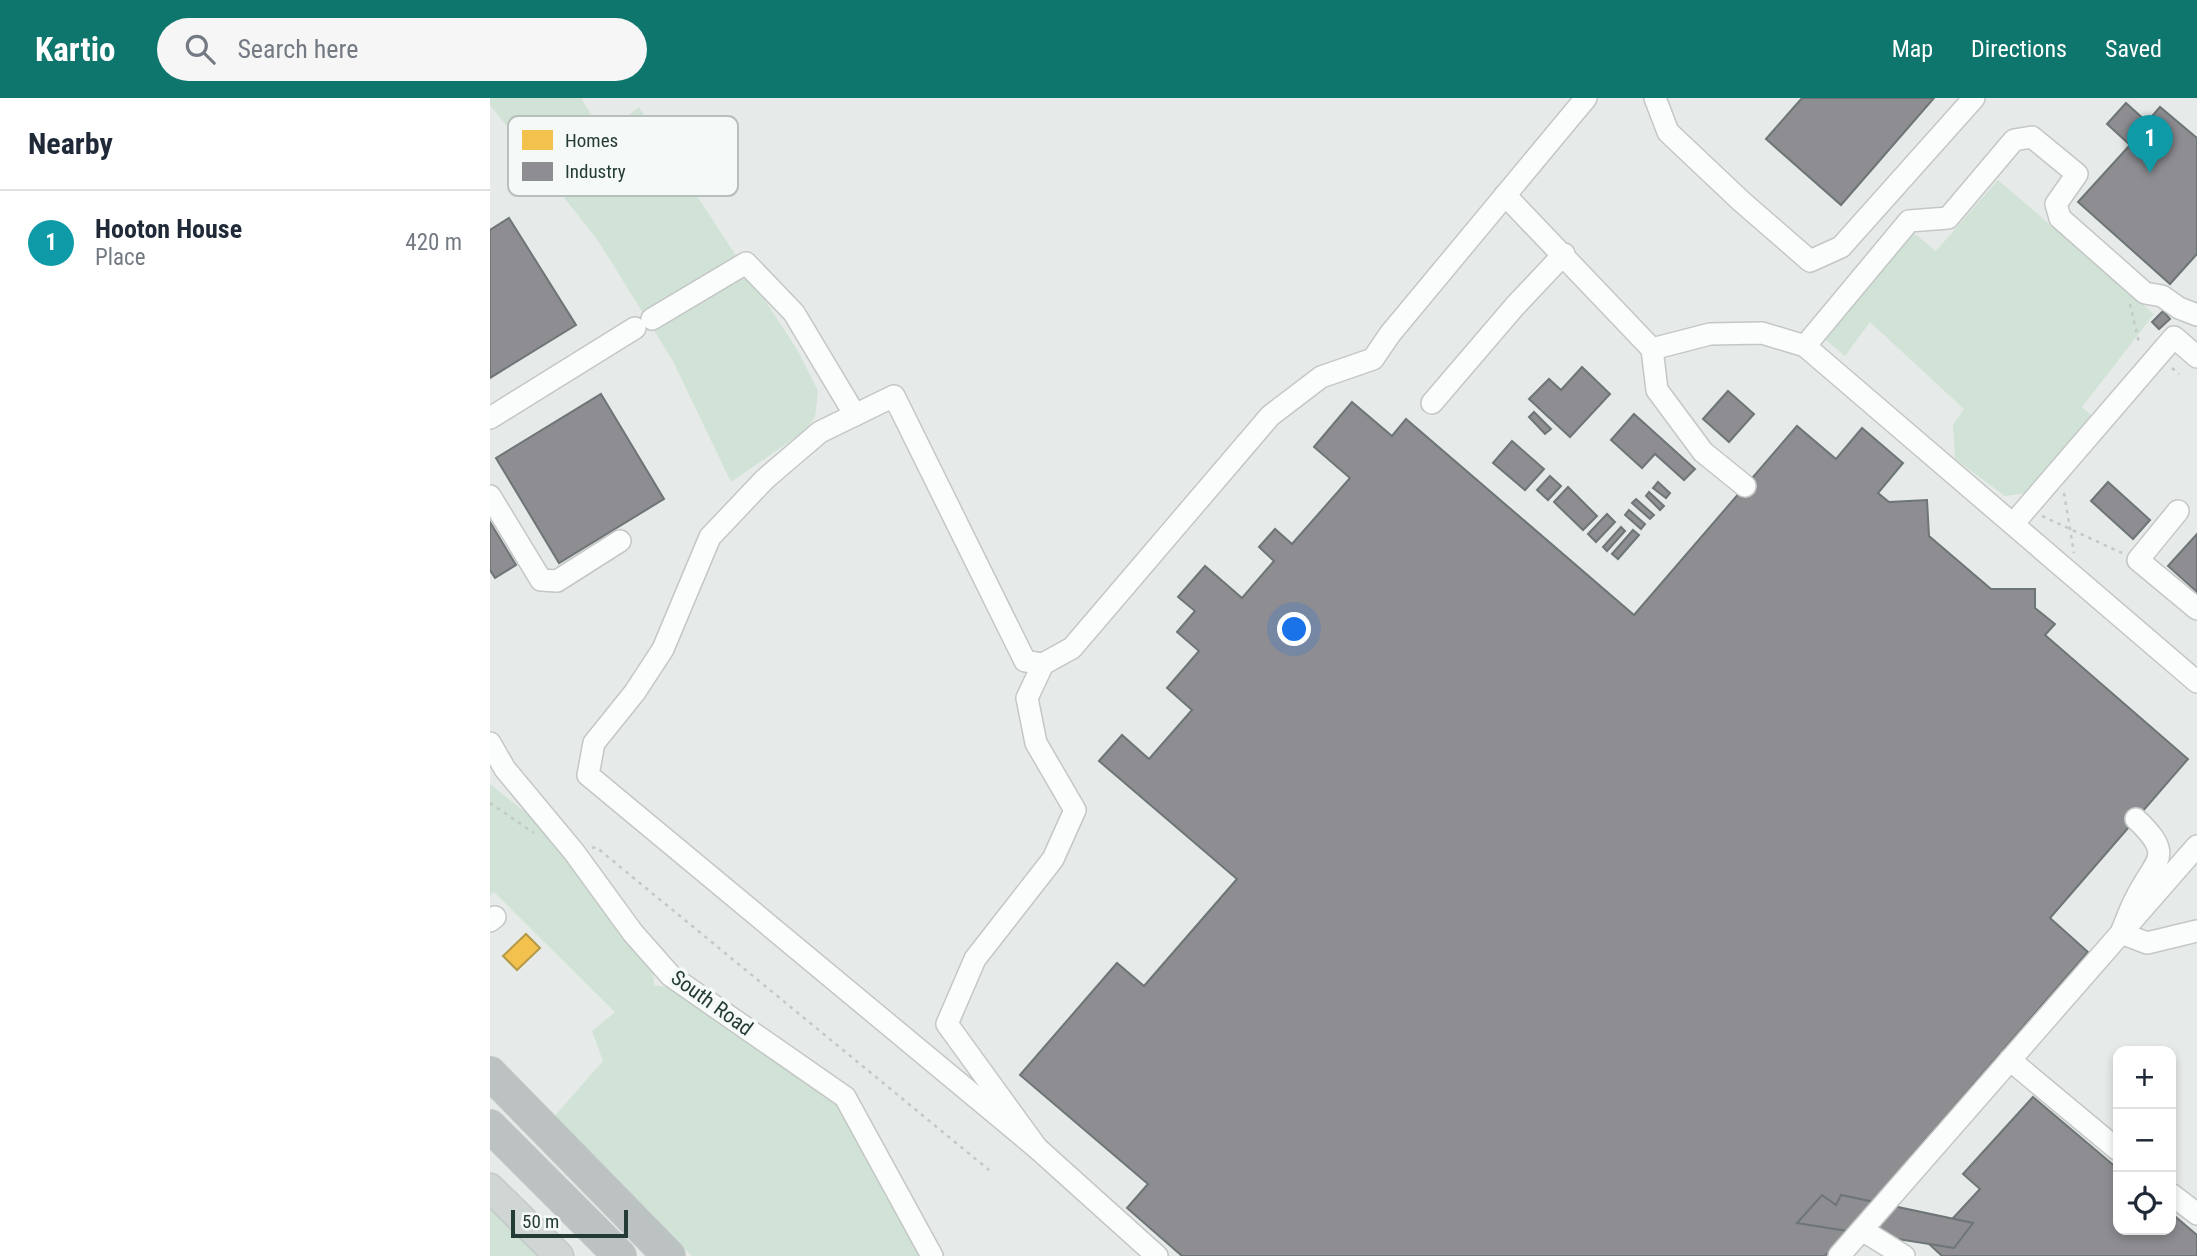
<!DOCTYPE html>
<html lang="en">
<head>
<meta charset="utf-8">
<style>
  body { margin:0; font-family:"Roboto Condensed",sans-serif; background:#f6f6f7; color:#1f2937 }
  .controls { position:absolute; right:21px; bottom:21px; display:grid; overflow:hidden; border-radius:14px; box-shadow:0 4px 10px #0003 }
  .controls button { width:63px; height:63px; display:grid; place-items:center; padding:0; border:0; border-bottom:2px solid #e0e1e3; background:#fff; color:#1f2937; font:35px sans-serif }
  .scale { position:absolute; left:21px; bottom:18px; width:117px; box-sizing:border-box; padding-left:7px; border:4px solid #253c36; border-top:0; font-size:19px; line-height:24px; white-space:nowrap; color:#253c36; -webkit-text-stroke:5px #f5f9f7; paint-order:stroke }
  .you { position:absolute; left:805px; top:532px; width:24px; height:24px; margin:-18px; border:5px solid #fff; border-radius:50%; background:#1a73e8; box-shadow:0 0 0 10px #1a73e833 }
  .badge { display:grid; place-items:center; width:46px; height:46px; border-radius:50%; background:#0f766e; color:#fff; font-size:23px; font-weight:700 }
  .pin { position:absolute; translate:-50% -58px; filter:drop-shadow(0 2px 4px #0008) }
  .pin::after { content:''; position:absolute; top:37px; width:24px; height:21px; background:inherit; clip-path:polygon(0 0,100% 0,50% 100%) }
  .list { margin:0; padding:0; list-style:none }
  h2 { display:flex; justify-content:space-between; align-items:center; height:91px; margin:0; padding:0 28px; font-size:30px }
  h2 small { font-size:23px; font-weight:400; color:#747a83 }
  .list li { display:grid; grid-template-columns:46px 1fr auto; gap:21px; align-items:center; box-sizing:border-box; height:105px; padding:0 28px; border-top:2px solid #e0e1e3 }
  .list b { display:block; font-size:26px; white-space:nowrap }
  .list p { margin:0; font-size:23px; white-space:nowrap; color:#747a83 }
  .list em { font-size:23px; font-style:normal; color:#747a83 }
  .icon { flex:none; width:38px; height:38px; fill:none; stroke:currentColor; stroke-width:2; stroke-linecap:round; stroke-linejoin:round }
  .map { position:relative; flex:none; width:1707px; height:1158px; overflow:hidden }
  header { display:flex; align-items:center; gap:42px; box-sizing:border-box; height:98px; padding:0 35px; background:#0f766e; color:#fff }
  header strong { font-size:33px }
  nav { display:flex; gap:38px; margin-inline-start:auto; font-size:24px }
  .search { width:490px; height:63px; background:#f6f6f7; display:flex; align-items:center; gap:18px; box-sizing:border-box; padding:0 24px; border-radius:38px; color:#747a83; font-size:26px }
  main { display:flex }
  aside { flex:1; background:#fff }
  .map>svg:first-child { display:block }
  .green { fill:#d1e2d6 }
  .homes { fill:#f2c14e; stroke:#b49947; stroke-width:2 }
  .industry { fill:#8d8d92; stroke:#6e7576; stroke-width:2 }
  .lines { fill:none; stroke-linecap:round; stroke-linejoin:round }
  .minor-casing { stroke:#c3c7c5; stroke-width:24 }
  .major-casing { stroke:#c2c9c7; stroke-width:31 }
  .highway-casing { stroke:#c2c9c7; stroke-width:34 }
  .path { stroke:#c2cac6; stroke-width:2.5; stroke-dasharray:3.5 5; stroke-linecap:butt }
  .minor { stroke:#fbfcfc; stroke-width:21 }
  .major { stroke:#cfd6d4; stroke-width:28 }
  .highway { stroke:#bcc2c1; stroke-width:32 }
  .labels { text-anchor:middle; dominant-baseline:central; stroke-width:7; stroke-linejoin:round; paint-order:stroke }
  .street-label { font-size:21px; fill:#253c36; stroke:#f5f9f7 }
  .key { fill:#f5f9f7; stroke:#b7c0bd; stroke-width:2 }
  .key-label { font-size:19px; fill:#253c36 }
</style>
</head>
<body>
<header>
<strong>Kartio</strong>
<div class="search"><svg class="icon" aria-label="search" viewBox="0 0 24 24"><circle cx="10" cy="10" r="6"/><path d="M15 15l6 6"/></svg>Search here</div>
<nav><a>Map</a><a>Directions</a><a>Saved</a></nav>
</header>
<main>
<aside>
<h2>Nearby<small></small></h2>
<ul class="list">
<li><span class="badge" style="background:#0f9aa8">1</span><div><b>Hooton House</b><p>Place</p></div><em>420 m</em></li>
</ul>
</aside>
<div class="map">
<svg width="1707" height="1158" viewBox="0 0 1707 1158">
  <rect width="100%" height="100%" fill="#e6eae8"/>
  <g class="green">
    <path d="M0,0h91l22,37 36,-28 159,244 20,40 -3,26 -9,13 -75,52 -58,-121 -76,-122 -107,-134z"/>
    <path d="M1508,82l156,134 -72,93 12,11 -67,75 -22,3 -50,-37 -2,-34 11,-16 -94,-87 -25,34 -24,-20 93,-103 22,18z"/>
    <path d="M0,686l84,68 79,116 1,17 18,3 156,108 23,19 81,141h-240l-139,-138 50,-57 -11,-30 23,-19 -121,-120 -4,4z"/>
    <path d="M0,1091l57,67h-57z"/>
  </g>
  <path class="homes" d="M36,836l14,14 -23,22 -14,-14z"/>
  <g class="industry">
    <path d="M1312,0h132l-93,107 -75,-66z"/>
    <path d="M1636,5l21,19 13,-15 37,31v116l-27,30 -92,-82 52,-57 -23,-21z"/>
    <path d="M19,120l67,107 -86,53v-148z"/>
    <path d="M1673,213l7,8 -11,10 -7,-7z"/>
    <path d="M1092,269l28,27 -40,43 -41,-38 20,-20 12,11z"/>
    <path d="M1238,293l26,23 -25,28 -26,-23z"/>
    <path d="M111,296l63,105 -105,64 -63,-105z"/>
    <path d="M862,304l40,34 14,-17 228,196 163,-189 39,33 26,-31 41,35 -25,30 11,9 38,-2 2,36 62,53h44v19l20,16 -10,11 143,124 -138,159 38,34 -263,304h-643l-55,-48 21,-24 -128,-109 97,-112 27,23 93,-107 -138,-118 23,-26 27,24 43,-49 -25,-22 32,-37 -22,-19 18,-21 -17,-14 27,-31 37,32 32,-37 -15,-14 16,-18 17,15 58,-66 -36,-31z"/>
    <path d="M1044,314l17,17 -6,5 -16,-17z"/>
    <path d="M1144,316l61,55 -11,11 -29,-26 -13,14 -31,-28z"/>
    <path d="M1022,343l32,28 -19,21 -32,-27z"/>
    <path d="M1060,378l11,10 -13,14 -11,-10z"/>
    <path d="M1168,384l12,11 -4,5 -13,-10z"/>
    <path d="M1618,384l42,38 -17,19 -42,-38z"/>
    <path d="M1078,389l29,29 -14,14 -29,-28z"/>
    <path d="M1159,394l15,14 -4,4 -14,-14z"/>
    <path d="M1146,401l18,16 -4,4 -18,-16z"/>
    <path d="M1139,412l16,14 -4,5 -16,-14z"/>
    <path d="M1117,416l8,8 -19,20 -8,-8z"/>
    <path d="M0,424l26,43 -21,13 -5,-8z"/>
    <path d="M1131,429l4,4 -18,20 -4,-4z"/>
    <path d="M1143,432l6,5 -21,24 -6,-5z"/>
    <path d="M1707,436v58l-29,-26z"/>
    <path d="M1543,999l85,72v61h53v-17l26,22v21h-255l-13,-12 51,-55 -17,-15z"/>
    <path d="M1332,1097l14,10 5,-10 132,28 -19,25 -157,-25z"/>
  </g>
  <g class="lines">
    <g class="minor-casing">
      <g id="minor">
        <path d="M1165,0l13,34 73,69 69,60 31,-14 133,-149"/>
        <path d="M1015,97l147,154 58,-15 52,-1 43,13 392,336"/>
        <path d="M162,221l94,-56 48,50 61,102"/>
        <path d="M1315,248l104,-125 39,-3 66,-78 18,-3 45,37 -21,30 4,14 85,75 17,3 17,12 18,7"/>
        <path d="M1162,251l5,41 46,62 42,34"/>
        <path d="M942,305l83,-97 49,-52"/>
        <path d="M0,320l145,-90"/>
        <path d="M0,398l51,84 16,1 63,-40"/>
        <path d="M1688,413l-40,49 59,49"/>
        <path d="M1523,426l161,-187 23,20"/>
        <path d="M553,566l-16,34 9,45 39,67 -22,49 -78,100 -28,65 90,124 120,108"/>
        <path d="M0,645l15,26 69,83 59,81 38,43 174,121 87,159"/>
        <path d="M1646,721c40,38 19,40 0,79 -6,11 -10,23 -15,35l26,10 50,-12"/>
        <path d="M0,823l5,-4"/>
        <path d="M1520,962l108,90"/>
        <path d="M547,1050l-449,-373 6,-32 41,-51 28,-43 47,-112 55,-58 55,-47 74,-36 131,265 18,3 29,-16 198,-232 51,-39 52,-18 17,-25 196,-236"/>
        <path d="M1681,1096l26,20"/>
        <path d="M1372,1132l42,26"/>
        <path d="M1349,1158l358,-410"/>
      </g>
    </g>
    <g class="major-casing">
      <path id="major" d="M0,1090l69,68"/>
    </g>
    <g class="highway-casing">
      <g id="highway">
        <path d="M0,975l179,183"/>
        <path d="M0,1028l130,130"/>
      </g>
    </g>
    <g class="path">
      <path d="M1640,206l8,35 5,4"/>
      <path d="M1682,270l7,6"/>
      <path d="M1574,395l10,60"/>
      <path d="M1552,418l80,37"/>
      <path d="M0,705l44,30"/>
      <path d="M102,750l4,-1 393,323"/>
    </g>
    <use href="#minor" class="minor"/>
    <use href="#major" class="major"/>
    <use href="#highway" class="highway"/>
  </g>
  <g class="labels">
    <g class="street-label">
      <text transform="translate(222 905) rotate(36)">South Road</text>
    </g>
  </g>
  <rect x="18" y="18" width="230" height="80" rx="10" class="key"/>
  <rect x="32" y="32" width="31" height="20" fill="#f2c14e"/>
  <rect x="32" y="64" width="31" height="19" fill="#8d8d92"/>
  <g class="key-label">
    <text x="75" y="49">Homes</text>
    <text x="75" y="80">Industry</text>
  </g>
</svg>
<div class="controls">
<button>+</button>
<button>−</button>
<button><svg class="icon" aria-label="locate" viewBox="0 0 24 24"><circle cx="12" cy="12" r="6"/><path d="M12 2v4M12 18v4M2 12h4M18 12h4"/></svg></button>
</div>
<div class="scale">50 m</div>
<div class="you"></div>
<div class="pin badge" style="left:1660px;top:75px;background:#0f9aa8">1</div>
</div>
</main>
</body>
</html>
